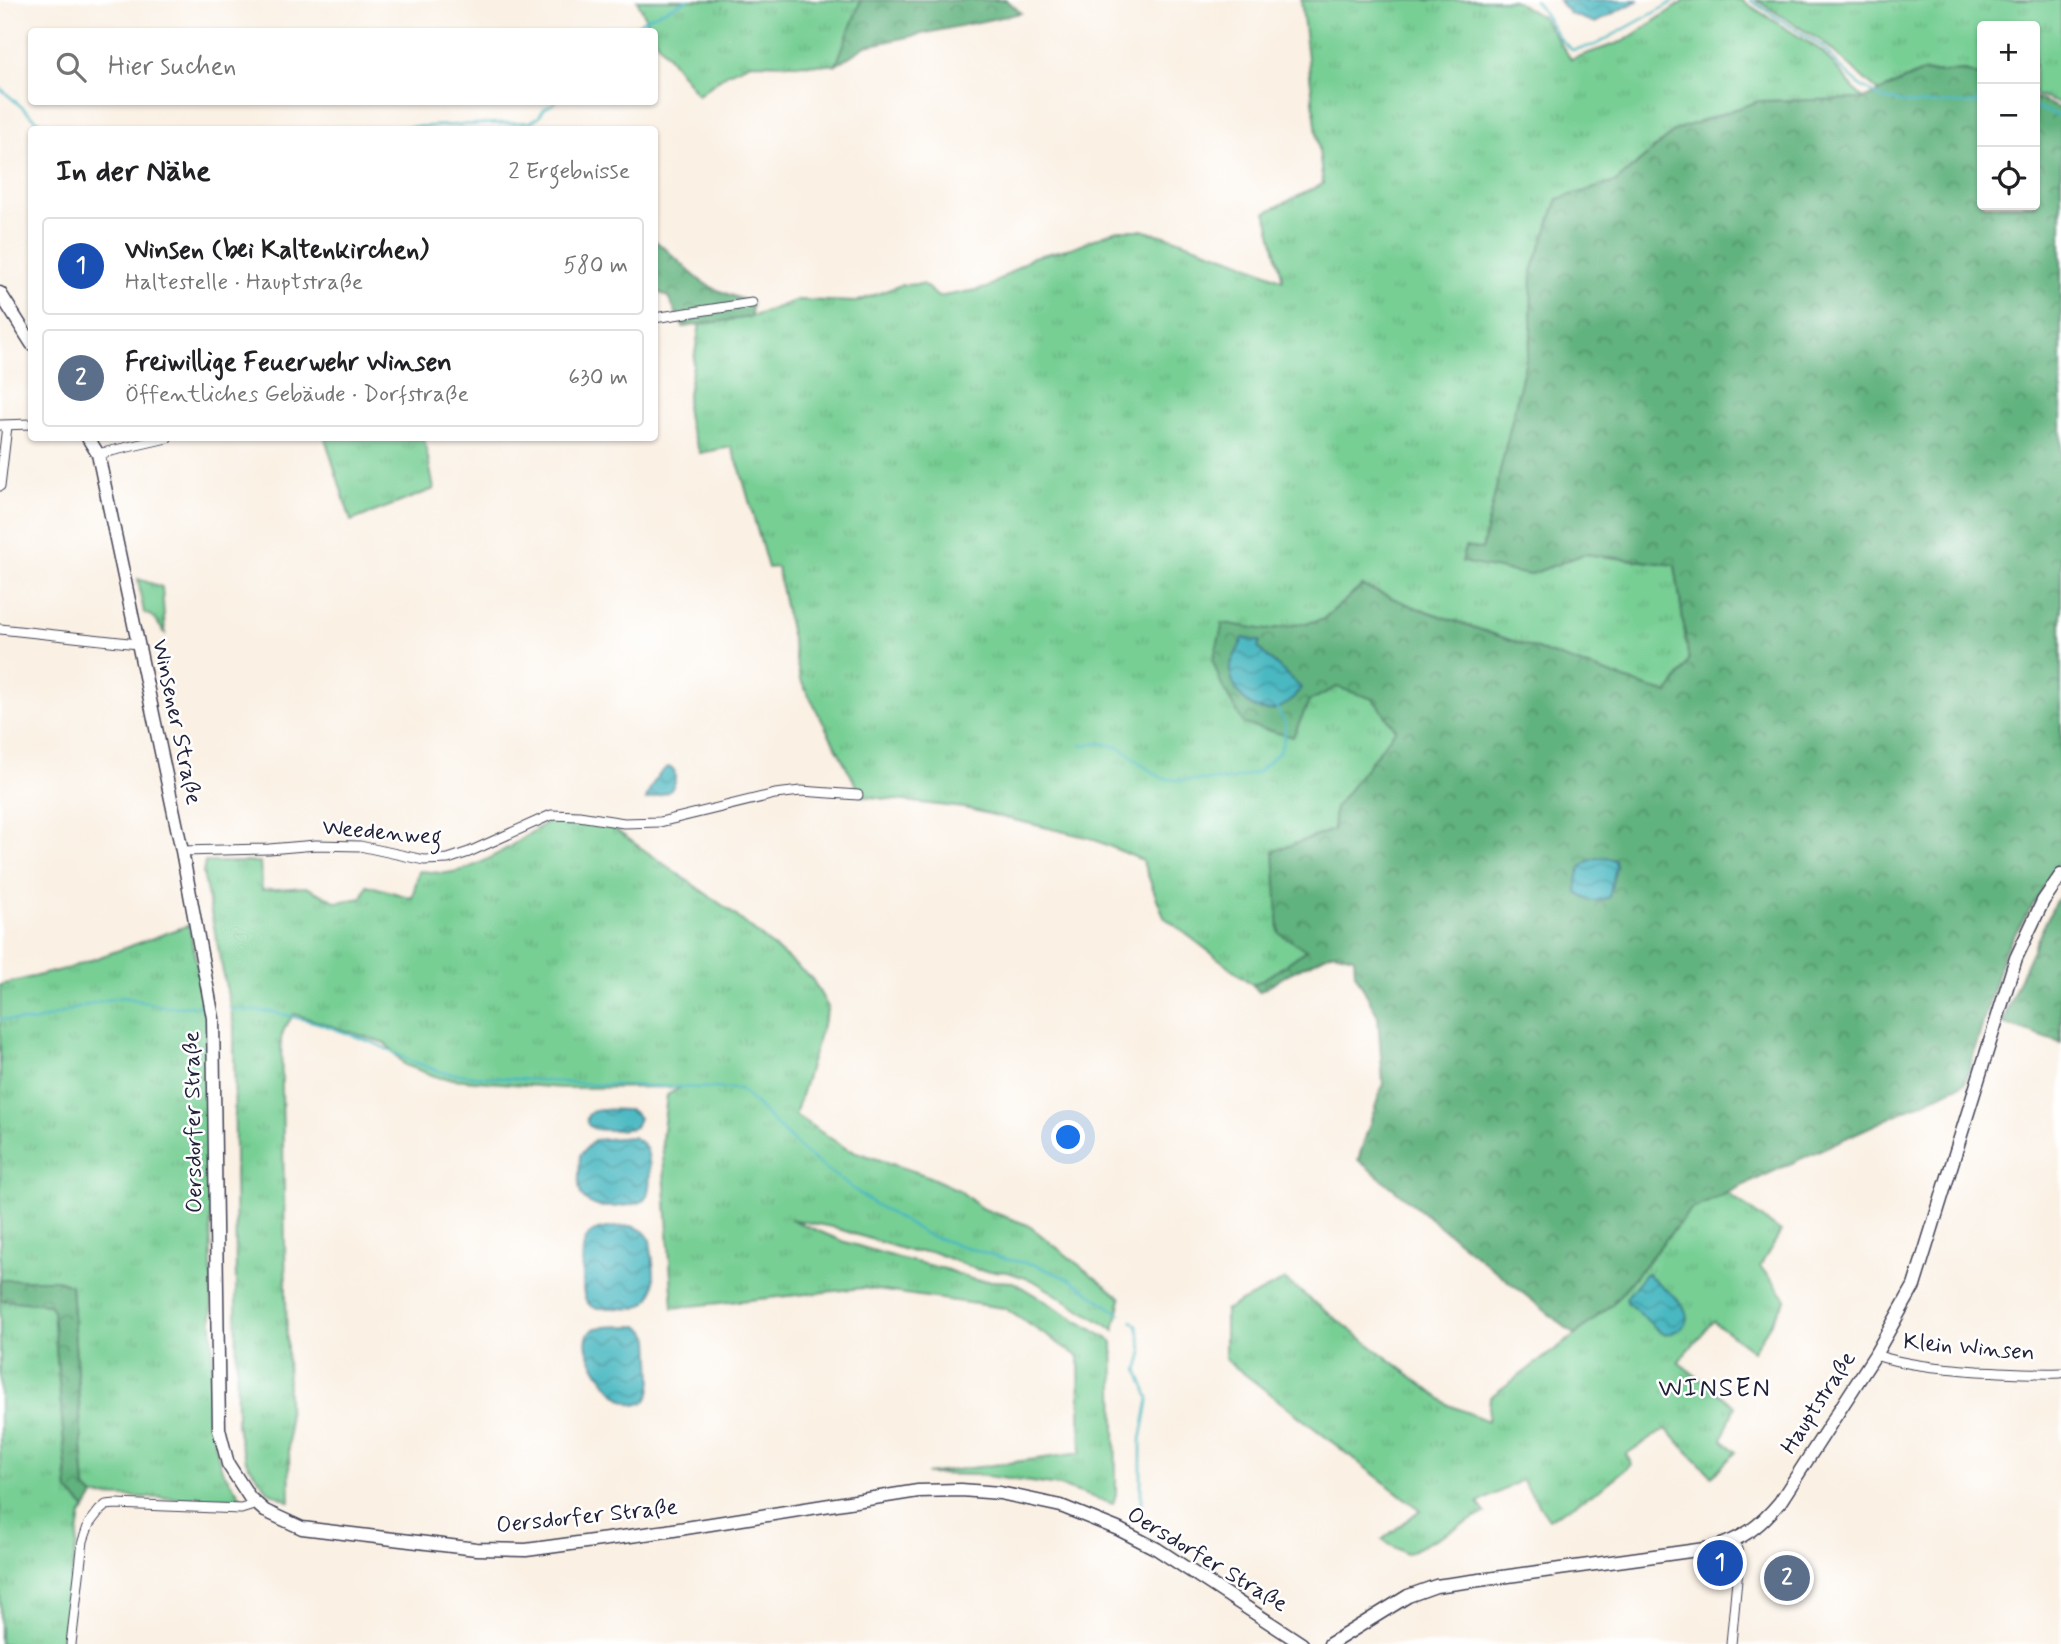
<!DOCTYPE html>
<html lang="de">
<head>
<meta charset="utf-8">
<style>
  body { margin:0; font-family:Mynerve,sans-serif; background:#f6f6f6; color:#202124 }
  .controls { position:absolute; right:21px; top:21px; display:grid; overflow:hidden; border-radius:7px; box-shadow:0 2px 5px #0004 }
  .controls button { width:63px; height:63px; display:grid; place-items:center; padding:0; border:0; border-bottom:2px solid #e0e0e0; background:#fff; color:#202124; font:35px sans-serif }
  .you { position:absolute; left:1069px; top:1138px; width:24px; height:24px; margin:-18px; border:5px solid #fff; border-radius:50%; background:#1a73e8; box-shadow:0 0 0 10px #1a73e833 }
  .badge { display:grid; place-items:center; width:46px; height:46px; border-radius:50%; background:#7c3aed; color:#fff; font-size:23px; font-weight:700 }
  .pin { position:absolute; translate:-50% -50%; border:4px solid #fff; box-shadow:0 2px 7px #0006 }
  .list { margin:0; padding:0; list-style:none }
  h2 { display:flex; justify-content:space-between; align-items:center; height:91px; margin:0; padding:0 28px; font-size:30px }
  h2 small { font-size:23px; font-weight:400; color:#757577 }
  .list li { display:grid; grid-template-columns:46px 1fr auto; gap:21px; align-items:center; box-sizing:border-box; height:98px; margin:0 14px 14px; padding:0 14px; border:2px solid #e0e0e0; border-radius:7px }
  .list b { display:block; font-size:26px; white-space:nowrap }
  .list p { margin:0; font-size:23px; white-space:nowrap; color:#757577 }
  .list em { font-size:23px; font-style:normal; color:#757577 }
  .icon { flex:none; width:38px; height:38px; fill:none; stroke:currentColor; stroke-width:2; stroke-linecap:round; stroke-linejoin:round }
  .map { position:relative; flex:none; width:2061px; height:1644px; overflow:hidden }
  .search { position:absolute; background:#fff; box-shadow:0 2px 5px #0004; left:28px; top:28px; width:630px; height:77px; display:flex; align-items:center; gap:18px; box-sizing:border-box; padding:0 24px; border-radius:7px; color:#757577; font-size:26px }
  .panel { position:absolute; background:#fff; box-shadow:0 2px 5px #0004; left:28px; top:126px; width:630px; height:315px; border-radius:7px }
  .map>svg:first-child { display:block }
  .grass { fill:url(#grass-tufts); stroke:#4c7868; stroke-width:2 }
  .forest { fill:url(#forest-crowns); stroke:#426a5c; stroke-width:2 }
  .water { fill:url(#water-waves); stroke:#366d7e; stroke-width:2 }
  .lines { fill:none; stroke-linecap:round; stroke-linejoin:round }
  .stream { stroke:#49b8c1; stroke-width:2.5 }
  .street-casing { stroke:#424154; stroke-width:11 }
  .secondary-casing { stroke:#424154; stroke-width:15 }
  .street { stroke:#fff; stroke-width:9 }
  .secondary { stroke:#fff; stroke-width:12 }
  .labels { text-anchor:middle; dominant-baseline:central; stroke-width:5; stroke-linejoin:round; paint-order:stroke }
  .street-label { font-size:23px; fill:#22223b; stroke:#fff }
  .quarter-label { font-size:26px; letter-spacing:2px; fill:#22223b; stroke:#fff }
</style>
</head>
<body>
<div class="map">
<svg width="2061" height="1644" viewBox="0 0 2061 1644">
  <defs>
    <pattern id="grass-tufts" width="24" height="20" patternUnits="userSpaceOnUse" patternTransform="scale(1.75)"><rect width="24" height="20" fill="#77cf94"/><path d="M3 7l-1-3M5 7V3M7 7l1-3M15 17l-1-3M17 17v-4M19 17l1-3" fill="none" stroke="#67b180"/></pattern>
    <pattern id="forest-crowns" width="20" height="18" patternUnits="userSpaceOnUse" patternTransform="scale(1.75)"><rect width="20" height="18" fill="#61b27e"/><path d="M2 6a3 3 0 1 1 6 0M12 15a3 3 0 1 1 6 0" fill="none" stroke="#509068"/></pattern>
    <pattern id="water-waves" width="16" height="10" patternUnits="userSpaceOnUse" patternTransform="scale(1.75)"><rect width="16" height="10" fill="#49b8c1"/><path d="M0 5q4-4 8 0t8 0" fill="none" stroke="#3c959e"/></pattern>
  </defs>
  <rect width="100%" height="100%" fill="#fff"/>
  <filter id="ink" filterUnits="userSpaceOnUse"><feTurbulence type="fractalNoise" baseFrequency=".0143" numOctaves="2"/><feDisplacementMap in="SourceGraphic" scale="14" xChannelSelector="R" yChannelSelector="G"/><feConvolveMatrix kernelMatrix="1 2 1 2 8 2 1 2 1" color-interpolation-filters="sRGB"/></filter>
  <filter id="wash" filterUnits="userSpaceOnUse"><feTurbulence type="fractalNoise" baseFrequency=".00686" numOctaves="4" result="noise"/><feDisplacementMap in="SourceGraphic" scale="28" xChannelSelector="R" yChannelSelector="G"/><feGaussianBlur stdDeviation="1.57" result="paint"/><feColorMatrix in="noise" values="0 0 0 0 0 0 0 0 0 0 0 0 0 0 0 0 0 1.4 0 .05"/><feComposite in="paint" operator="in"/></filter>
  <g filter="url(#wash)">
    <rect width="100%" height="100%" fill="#faf0e3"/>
    <g class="grass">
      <path d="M637,0h224l-25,65 -85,-2 -23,10 -30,22 -43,-56 -1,-7 -5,-1 -5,-17z"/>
      <path d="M1301,0h212l29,17 29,42 53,-18 62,-41h55l81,51 41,48 -104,2 -83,29 -60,52 -58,17 -26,72 -1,67 -49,212 -16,-3 63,28 55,-21 91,11 14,96 -21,33 -251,-86 -55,-22 -40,34 -55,10 -44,-6 86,77 28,-15 36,13 23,31 -61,78 -2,22 -27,120 -32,23 -21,12 -89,-68 -22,-57 -52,-22 -126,-30 -102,-12 -62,-117 -23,-112 -9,1 -28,-99 -9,-22 -31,6 -11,-27 -3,-20 14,-82 51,-7 46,-17 59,2 45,-17 22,-1 15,13 49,-9 46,-31 38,-9 46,-18h24l32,8 63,22 47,20 -17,-68 57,-28z"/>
      <path d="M1756,0h305v104l-26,-9v-69h-53v51l-17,-6 -45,2 -41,19 -55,-49z"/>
      <path d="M325,438h99l10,51 -83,32z"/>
      <path d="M138,579l24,8 3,46 -13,-17 -8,-3z"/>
      <path d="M553,818l57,8 119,84 83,69 16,28 -33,108 52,34 78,26 34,15 22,18 47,17 93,73 -7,32 -80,-49 -26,-9 -30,-2 -45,-18h-21l-80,-25 -42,-8 52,22 56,17 47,11 29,11 39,2 100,60 3,132v20l-3,10 -53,-18 -81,-11 -53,-1 155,-21 -2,-96 -75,-49 -141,-20 -190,20 -11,-168 5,-45 14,-8 -120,1 -121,-10 -35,-13 -20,-22 -91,-29 -10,15 -3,10 9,463 -21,-10 -22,-29 -6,-17 -4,-20 -3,-400 -31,-153 2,-11h55l2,28 44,-3 31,15 25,-4 5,-13 45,13 7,-27c9,0 19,3 28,2 36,-4 76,-36 106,-55z"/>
      <path d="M189,925l18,93 7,423 8,29 21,30 -149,-4 -9,-8 -14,-203 -14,-5h-57v-295l69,-17z"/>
      <path d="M1727,1193l54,39 -21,34 26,33 -33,52 -40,-30 -35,41 57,44 -13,33 14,13 -24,24 -46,-47 -40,25 6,10 -30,24 -53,31 -27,-39 -44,23 7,10 -79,41 -24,-14 38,-30 -195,-151v-49l60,-30 164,125 39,16 2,-24 85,-62 38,-32 77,-93z"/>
      <path d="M0,1300l49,4 4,7 15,180 18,18 -5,6 -20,129h-61z"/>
    </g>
    <g class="forest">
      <path d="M861,0h146l14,13 -155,33 -30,19z"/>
      <path d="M1965,71l17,6v128h53v-107l26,11v750l-57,93 -39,131 -275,127 -77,93 -38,32 -217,-175 25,-77 -5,-67 -23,-43 -1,-16 -21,-5 -43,21 -31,19 -6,-7 21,-12 32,-23 -27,-17 -5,-82 59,-21 2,-22 61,-79 -23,-30 -36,-12 -28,14 -16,36 -49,-13 -22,-38 -9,-25 10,-38 44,7 55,-10 40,-34 55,22 251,86 21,-33 -14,-96 -91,-11 -55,21 -67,-13 3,-15 17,2 49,-211 1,-67 26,-72 58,-17 60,-52 83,-29 104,-2 57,-26z"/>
      <path d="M654,240c16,11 28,25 42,37 15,13 38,19 56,26l-1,14 -68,10 -15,-30 -13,-7z"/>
      <path d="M2061,895v148l-59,-20 20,-50 33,-71z"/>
      <path d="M0,1280h57l14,5 14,203 9,8 -8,13 -18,-18 -15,-180 -4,-7 -49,-4z"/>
    </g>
    <g class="water">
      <path d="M1558,0h81l-44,23 -25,-9z"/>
      <path d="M1243,638l17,3 -2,7 43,40c-17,25 -41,32 -62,6 -5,-7 -9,-18 -9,-26 0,-7 10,-20 13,-30z"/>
      <path d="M668,767l6,3c6,23 -11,24 -28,30 3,-12 12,-27 22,-33z"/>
      <path d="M1605,857l10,3 1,7 -7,30c-14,7 -21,5 -32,-5 -1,-23 4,-33 28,-35z"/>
      <path d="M629,1110l5,2 5,6 -4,9c-8,3 -37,5 -44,0 -8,-5 -4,-14 4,-16 10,-3 24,-1 34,-1z"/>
      <path d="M633,1137c4,3 10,6 12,10 6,9 7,45 -1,53 -6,6 -37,8 -47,6 -4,-1 -11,-5 -14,-8 -7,-10 -3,-31 -3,-43l14,-15z"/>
      <path d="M631,1226c10,3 15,5 19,14 2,20 14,63 -15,68 -6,1 -15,0 -22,0 -8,0 -20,2 -25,-5 -6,-7 -5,-19 -5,-27 -3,-47 5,-47 48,-50z"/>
      <path d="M1645,1274h3c19,18 66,45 18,61l-6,-3 -33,-30 -1,-4z"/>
      <path d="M638,1326l8,5 4,7 2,42 -2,14 -5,8 -9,3c-7,-2 -13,-5 -19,-10 -11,-11 -46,-53 -23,-66 8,-4 33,-2 44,-3z"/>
    </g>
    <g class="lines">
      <g class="stream">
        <path d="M1535,0l25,39 12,11 23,-5 82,-45"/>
        <path d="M1750,0l73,47 17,20 22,20 22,12 27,5 71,-1"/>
        <path d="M630,32l13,-12 44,-20"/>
        <path d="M0,88l48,42"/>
        <path d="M2035,107l26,10"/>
        <path d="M340,130l190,-8 9,-5 5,-8 12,-7"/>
        <path d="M1081,745l20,-2 20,5 21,17 20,13 14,2h54l28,-8 21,-20 4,-9 3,-18 -9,-17"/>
        <path d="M230,1009l43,3 45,11 56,20 37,18 30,11 33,4 116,8 150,5 67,66 67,49 55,32 76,23 31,6 35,15 49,34"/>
        <path d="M0,1019l34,3 63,-20 27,-5 41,10 39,-1"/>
        <path d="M1132,1321l5,4 6,28 -5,17 11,28 -8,42v76"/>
      </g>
    </g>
  </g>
  <g filter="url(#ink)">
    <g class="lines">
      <g class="street-casing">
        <g id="street">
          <path d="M654,318l98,-15"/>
          <path d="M0,425l32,-1"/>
          <path d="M98,454l69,-16"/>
          <path d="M0,486l7,-60"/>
          <path d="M0,629l138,15"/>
          <path d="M182,851l87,-2 47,-4 44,1 64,14 24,-1 21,-7 82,-37 28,1 45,7 36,-1 115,-28 26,-3 57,4"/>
          <path d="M1875,1355c34,11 68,13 103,16 28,1 55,3 83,2"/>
          <path d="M71,1644l12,-103 6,-17 10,-13 7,-6 10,-1 125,5 16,-5"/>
          <path d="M1731,1644l8,-86 -4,-17"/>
        </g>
      </g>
      <g class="secondary-casing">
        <g id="secondary">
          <path d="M0,293l32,51"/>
          <path d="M88,438l10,16 84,397 31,167 6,411 9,35 22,34 15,13 37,17 174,21 50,1 141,-19 251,-40 43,-1 39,3 61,13 57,23 39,20 145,95"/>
          <path d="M1330,1644l78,-48 28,-10 276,-38c31,-9 47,-21 68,-46l95,-147 39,-69 102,-328 27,-57 18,-26"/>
        </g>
      </g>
      <use href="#street" class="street"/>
      <use href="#secondary" class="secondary"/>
    </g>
  </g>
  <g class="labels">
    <g class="street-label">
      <text transform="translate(176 722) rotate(78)">Winsener Straße</text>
      <text transform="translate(382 833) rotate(5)">Weedenweg</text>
      <text transform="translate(194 1122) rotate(-91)">Oersdorfer Straße</text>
      <text transform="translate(1969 1348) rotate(5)">Klein Winsen</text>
      <text transform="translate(1819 1403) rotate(-57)">Hauptstraße</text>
      <text transform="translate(587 1517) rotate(-6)">Oersdorfer Straße</text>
      <text transform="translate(1207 1560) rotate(31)">Oersdorfer Straße</text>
    </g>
    <g class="quarter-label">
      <text x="1715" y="1389">WINSEN</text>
    </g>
  </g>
</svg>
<div class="controls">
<button>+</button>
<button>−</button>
<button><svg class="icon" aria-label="locate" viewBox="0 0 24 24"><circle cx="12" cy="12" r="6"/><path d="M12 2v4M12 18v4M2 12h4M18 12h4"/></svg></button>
</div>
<div class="you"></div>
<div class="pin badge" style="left:1720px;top:1563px;background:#1a4fb4">1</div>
<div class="pin badge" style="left:1787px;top:1578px;background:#5c6f8a">2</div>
<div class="search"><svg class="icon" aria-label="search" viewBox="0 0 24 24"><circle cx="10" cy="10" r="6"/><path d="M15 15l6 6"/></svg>Hier suchen</div>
<section class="panel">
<h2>In der Nähe<small>2 Ergebnisse</small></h2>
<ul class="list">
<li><span class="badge" style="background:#1a4fb4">1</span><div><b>Winsen (bei Kaltenkirchen)</b><p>Haltestelle · Hauptstraße</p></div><em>580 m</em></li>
<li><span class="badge" style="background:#5c6f8a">2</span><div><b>Freiwillige Feuerwehr Winsen</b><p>Öffentliches Gebäude · Dorfstraße</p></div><em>630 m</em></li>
</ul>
</section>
</div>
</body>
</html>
